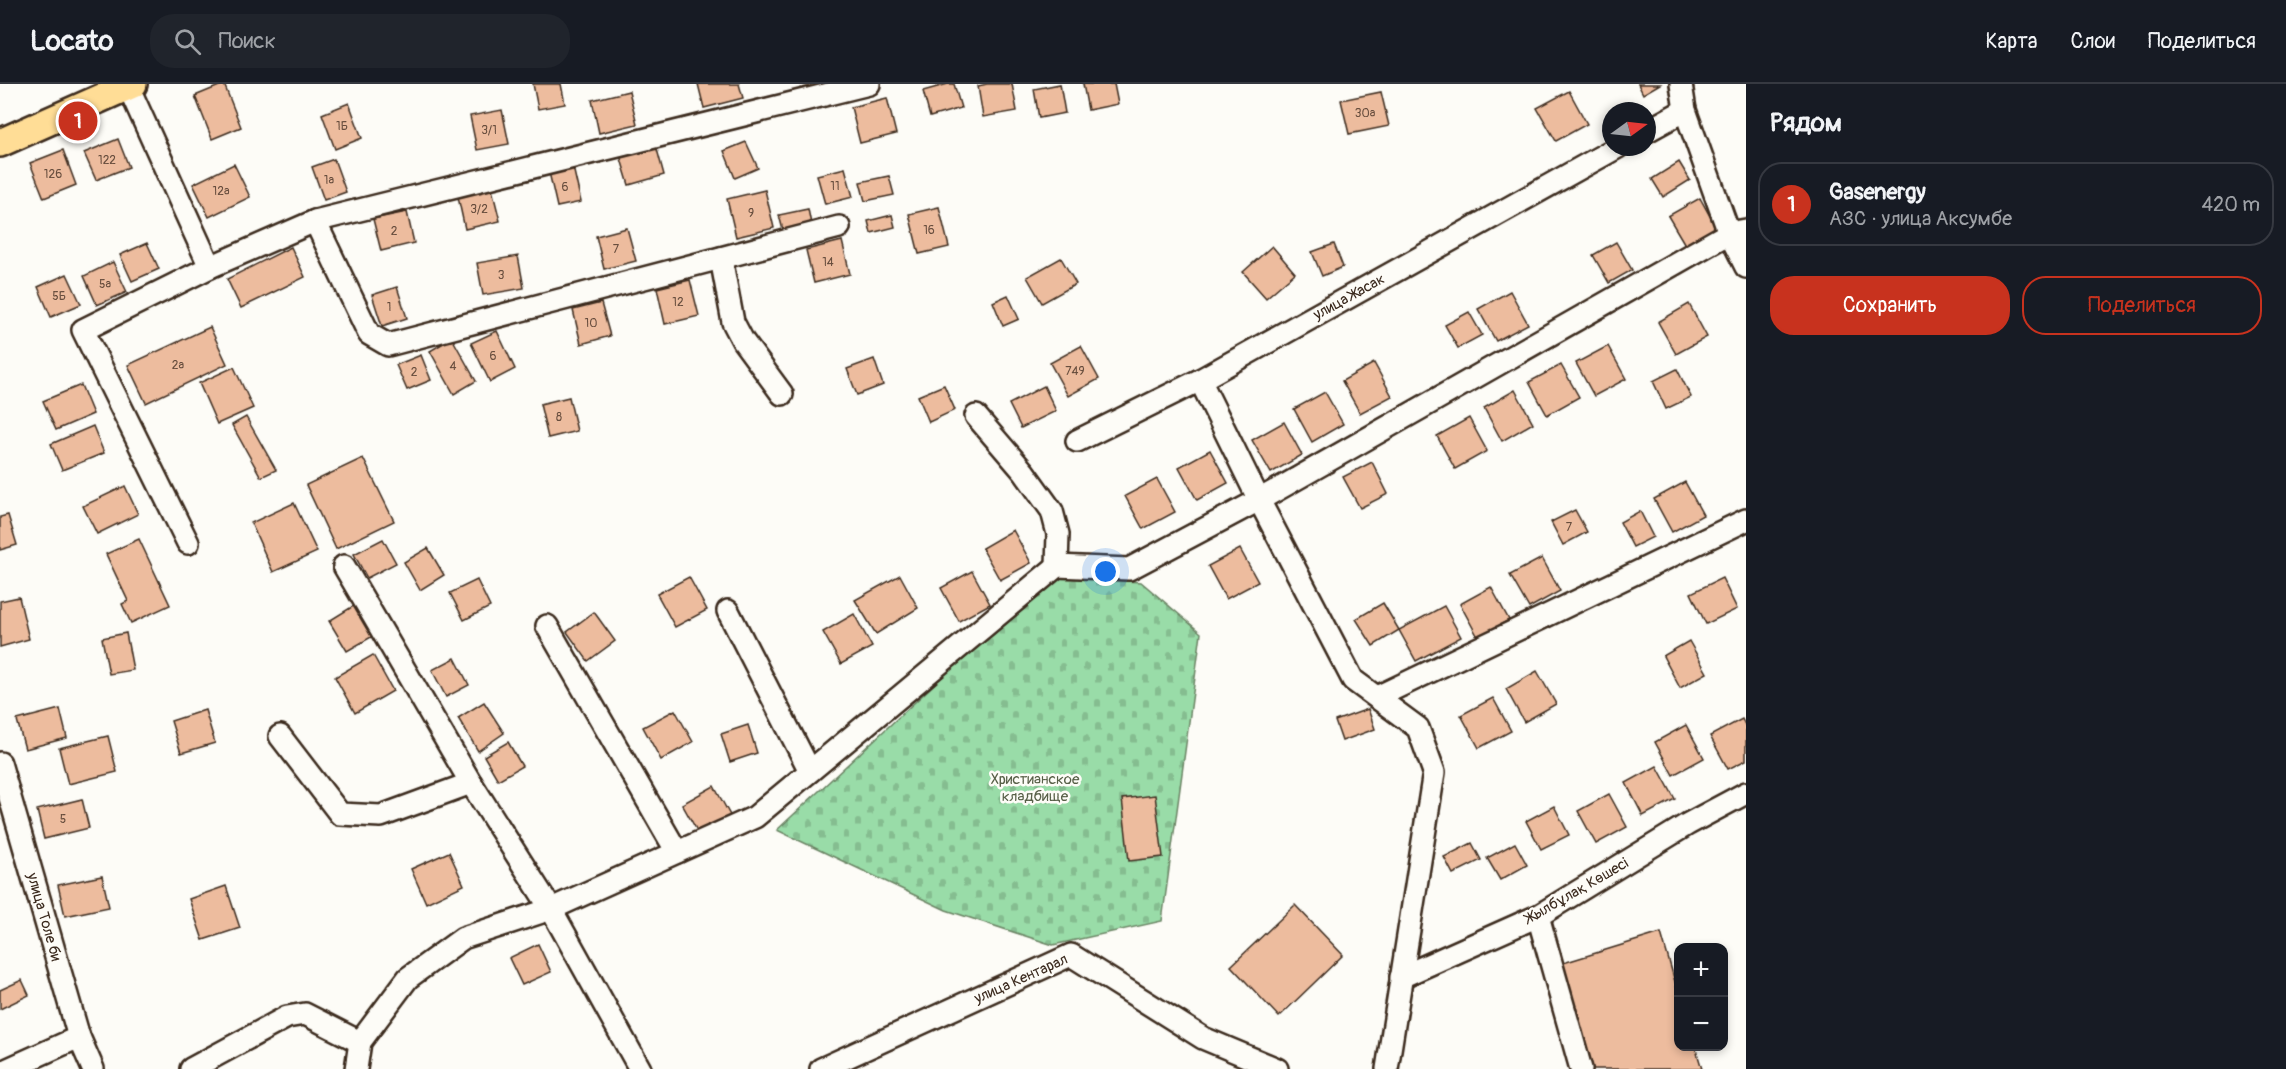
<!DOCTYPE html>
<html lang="ru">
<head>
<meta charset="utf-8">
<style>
  body { margin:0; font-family:Pangolin,sans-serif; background:#20242c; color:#f1f3f6 }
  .controls { position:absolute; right:18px; bottom:18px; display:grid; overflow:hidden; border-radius:12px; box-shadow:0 3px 9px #0003 }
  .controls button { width:54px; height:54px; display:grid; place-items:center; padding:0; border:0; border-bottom:2px solid #363941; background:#171b24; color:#f1f3f6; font:30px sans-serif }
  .compass { position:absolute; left:1602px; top:18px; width:54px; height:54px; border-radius:50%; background:#171b24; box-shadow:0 3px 9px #0003; rotate:75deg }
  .you { position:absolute; left:1106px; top:488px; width:21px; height:21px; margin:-15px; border:4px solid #fff; border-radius:50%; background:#1a73e8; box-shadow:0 0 0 9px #1a73e833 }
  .badge { display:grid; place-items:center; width:39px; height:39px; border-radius:50%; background:#c8321e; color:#fff; font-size:20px; font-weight:700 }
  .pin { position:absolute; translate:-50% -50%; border:3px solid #fff; box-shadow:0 2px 6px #0006 }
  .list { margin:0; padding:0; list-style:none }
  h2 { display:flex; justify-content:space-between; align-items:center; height:78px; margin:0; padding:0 24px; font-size:26px }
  h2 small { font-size:20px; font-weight:400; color:#9ea1a6 }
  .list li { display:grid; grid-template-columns:39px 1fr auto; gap:18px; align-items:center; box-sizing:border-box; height:84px; margin:0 12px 12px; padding:0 12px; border:2px solid #363941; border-radius:24px }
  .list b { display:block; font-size:22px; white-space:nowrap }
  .list p { margin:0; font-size:20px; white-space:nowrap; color:#9ea1a6 }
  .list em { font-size:20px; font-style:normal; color:#9ea1a6 }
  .actions { display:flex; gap:12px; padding:18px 24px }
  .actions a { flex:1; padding:14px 0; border:2px solid #c8321e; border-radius:24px; text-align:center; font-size:21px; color:#c8321e }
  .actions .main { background:#c8321e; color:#fff }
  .icon { flex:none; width:33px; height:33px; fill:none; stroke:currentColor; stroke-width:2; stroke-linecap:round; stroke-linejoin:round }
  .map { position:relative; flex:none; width:1746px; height:985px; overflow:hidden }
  header { display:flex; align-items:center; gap:36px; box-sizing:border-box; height:84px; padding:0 30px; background:#171b24; border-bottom:2px solid #363941 }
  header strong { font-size:28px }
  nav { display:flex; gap:33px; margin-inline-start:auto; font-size:21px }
  .search { width:420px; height:54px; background:#20242c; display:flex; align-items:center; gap:15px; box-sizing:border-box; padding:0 21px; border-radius:24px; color:#9ea1a6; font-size:22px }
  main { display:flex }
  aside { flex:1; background:#171b24 }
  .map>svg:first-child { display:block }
  .cemetery { fill:url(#cemetery-stones); stroke:#6a8363; stroke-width:1.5 }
  .building { fill:#edbc9e; stroke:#3b2a1e; stroke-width:1.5 }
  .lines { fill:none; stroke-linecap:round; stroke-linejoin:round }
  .minor-casing { stroke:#3b2a1e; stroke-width:26 }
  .major-casing { stroke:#3b2a1e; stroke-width:32 }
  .minor { stroke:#fdfcf7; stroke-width:21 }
  .major { stroke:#ffdd96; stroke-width:27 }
  .labels { text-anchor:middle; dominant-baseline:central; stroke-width:5; stroke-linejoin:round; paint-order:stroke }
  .number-label { font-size:12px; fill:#684e3e }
  .street-label { font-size:15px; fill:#3b2a1e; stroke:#fdfcf7 }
  .park-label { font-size:15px; fill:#575f47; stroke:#fdfcf7 }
</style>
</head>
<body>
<header>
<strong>Locato</strong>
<div class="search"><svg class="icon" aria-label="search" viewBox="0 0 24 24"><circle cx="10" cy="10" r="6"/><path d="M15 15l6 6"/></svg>Поиск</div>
<nav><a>Карта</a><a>Слои</a><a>Поделиться</a></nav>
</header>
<main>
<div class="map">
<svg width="1746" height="985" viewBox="0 0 1746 985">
  <defs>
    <pattern id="cemetery-stones" width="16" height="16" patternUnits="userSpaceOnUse" patternTransform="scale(1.5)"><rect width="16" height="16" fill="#99dca8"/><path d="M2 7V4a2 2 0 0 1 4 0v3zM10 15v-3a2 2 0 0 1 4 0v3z" fill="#85bd90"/></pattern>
  </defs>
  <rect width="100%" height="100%" fill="#fdfcf7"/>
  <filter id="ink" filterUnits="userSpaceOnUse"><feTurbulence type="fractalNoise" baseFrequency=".0167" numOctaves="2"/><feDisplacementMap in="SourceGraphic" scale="12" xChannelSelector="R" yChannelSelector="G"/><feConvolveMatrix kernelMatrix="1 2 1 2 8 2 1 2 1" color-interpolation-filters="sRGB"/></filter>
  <g filter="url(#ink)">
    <path class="cemetery" d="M1057,493l84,5 60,51 -39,288 -109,24 -107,-35 -169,-80 263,-244z"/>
    <g class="building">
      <path d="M224,0l17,43 -29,12 -17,-43z"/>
      <path d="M533,0h28l4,20 -27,5z"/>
      <path d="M698,0h41l4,14 -39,10z"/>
      <path d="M948,0h6l7,24 -31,9 -7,-26z"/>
      <path d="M987,0h25l5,27 -34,6 -5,-31z"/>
      <path d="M1060,0l5,29 -26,5 -5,-29z"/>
      <path d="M1083,0h31l4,20 -30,6z"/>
      <path d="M1638,0h22l-17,10z"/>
      <path d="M629,7l8,33 -38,9 -7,-33z"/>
      <path d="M1569,7l18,33 -31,17 -19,-33z"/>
      <path d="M1381,8l8,34 -40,8 -8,-34z"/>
      <path d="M887,14l9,36 -36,9 -9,-36z"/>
      <path d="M349,19l13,35 -27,11 -13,-35z"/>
      <path d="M502,26l7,34 -32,6 -7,-34z"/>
      <path d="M118,55l11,28 -33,13 -12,-27z"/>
      <path d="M655,58l9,33 -35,10 -10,-33z"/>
      <path d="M746,58l12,26 -23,10 -11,-27z"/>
      <path d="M63,66l13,35 -32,13 -14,-35z"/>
      <path d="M334,75l12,33 -22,8 -12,-33z"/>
      <path d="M1679,78l11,18 -27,17 -11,-18z"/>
      <path d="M234,80l16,33 -41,20 -16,-33z"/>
      <path d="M573,83l8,35 -24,5 -8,-35z"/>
      <path d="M845,84l8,29 -28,7 -8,-29z"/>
      <path d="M889,92l5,19 -29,6 -5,-19z"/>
      <path d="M492,105l8,32 -35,8 -7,-32z"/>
      <path d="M765,106l9,38 -38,9 -9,-38z"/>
      <path d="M1700,114l18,33 -31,17 -19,-32z"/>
      <path d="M939,123l10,40 -30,7 -10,-40z"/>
      <path d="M808,125l3,15 -28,6 -4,-15z"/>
      <path d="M407,128l7,31 -33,8 -8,-32z"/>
      <path d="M892,131l3,12 -24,6 -3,-12z"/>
      <path d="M627,144l9,33 -32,8 -8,-33z"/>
      <path d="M842,157l8,33 -36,9 -8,-33z"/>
      <path d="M1616,158l16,28 -23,13 -16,-28z"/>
      <path d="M147,159l12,26 -27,12 -12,-26z"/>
      <path d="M1334,160l9,23 -21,9 -10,-24z"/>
      <path d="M1272,162l23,27 -29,25 -23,-26z"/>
      <path d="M291,163l14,30 -64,31 -14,-29z"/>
      <path d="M518,172l6,32 -41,7 -6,-32z"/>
      <path d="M1061,174l15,26 -34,19 -15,-26z"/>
      <path d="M113,178l14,30 -30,13 -13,-29z"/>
      <path d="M67,190l14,30 -30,13 -13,-30z"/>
      <path d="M690,196l9,36 -34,8 -8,-36z"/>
      <path d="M397,203l10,31 -25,8 -10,-31z"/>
      <path d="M1510,207l18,33 -32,17 -18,-32z"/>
      <path d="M1008,211l11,24 -16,7 -10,-24z"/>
      <path d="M601,219l9,33 -29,8 -8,-34z"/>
      <path d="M1689,220l18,33 -31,17 -18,-32z"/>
      <path d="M1469,228l13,23 -24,13 -13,-23z"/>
      <path d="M210,243l17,37 -81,39 -18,-38z"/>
      <path d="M497,247l18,38 -25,13 -19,-39z"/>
      <path d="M452,254l24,43 -22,13 -24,-43z"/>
      <path d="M1081,262l18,33 -31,17 -18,-33z"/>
      <path d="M1608,262l18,33 -32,17 -18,-33z"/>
      <path d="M421,271l10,25 -24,10 -11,-25z"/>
      <path d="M874,275l9,26 -26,10 -10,-26z"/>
      <path d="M1374,279l18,33 -32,17 -18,-32z"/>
      <path d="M1561,281l18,32 -32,18 -18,-33z"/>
      <path d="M234,283l19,41 -36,16 -18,-41z"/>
      <path d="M1677,285l14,28 -25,12 -13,-28z"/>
      <path d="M81,301l12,29 -37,16 -13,-29z"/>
      <path d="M944,301l11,25 -26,12 -11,-26z"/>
      <path d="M1044,302l12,25 -35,17 -12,-24z"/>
      <path d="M1515,306l18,33 -31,18 -18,-33z"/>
      <path d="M1325,308l18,32 -31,18 -18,-33z"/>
      <path d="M569,313l8,34 -29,7 -8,-34z"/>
      <path d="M246,333l30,53 -15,7 -29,-52z"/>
      <path d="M1469,334l18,33 -32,18 -18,-33z"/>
      <path d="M1284,338l18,33 -31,18 -19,-33z"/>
      <path d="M93,342l11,27 -42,17 -11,-26z"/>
      <path d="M1210,366l18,33 -31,17 -18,-33z"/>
      <path d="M363,374l31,63 -58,28 -30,-64z"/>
      <path d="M1372,378l16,32 -28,14 -17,-31z"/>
      <path d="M1157,395l18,33 -32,17 -18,-33z"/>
      <path d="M1685,398l18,33 -31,17 -18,-33z"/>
      <path d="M125,402l13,28 -41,20 -14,-28z"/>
      <path d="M294,419l23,49 -44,20 -22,-49z"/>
      <path d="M1575,426l12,22 -24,13 -12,-23z"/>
      <path d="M1640,427l13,26 -20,10 -13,-25z"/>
      <path d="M8,431l9,30 -17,5v-33z"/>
      <path d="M1013,446l18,33 -31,17 -18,-32z"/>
      <path d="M139,455l31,66 -39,18 -9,-19 6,-3 -22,-47z"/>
      <path d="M383,455l13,24 -29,15 -13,-24z"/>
      <path d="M428,464l16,27 -24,15 -16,-28z"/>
      <path d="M1240,465l18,33 -32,17 -18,-33z"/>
      <path d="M1542,474l18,33 -31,17 -19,-33z"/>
      <path d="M972,487l18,33 -31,17 -18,-33z"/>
      <path d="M900,491l18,33 -42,26 -21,-34z"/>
      <path d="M689,493l18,33 -32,17 -18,-33z"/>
      <path d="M1722,494l15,31 -31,15 -15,-31z"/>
      <path d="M477,496l13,27 -26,13 -14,-27z"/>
      <path d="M1491,503l18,33 -31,17 -18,-33z"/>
      <path d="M19,513l10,42 -29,8v-46z"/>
      <path d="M1383,519l16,27 -26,16 -17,-27z"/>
      <path d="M355,521l18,31 -26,15 -18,-30z"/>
      <path d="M1444,522l17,31 -45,24 -17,-31z"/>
      <path d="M594,528l21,29 -27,20 -21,-29z"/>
      <path d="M854,530l18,33 -31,17 -18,-32z"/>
      <path d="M126,549l7,37 -24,4 -7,-36z"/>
      <path d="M1689,557l18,32 -27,15 -17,-32z"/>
      <path d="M373,571l20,36 -38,22 -20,-36z"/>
      <path d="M455,574l14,27 -23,12 -14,-27z"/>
      <path d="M1537,587l19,33 -32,18 -18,-33z"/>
      <path d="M1493,614l18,33 -32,17 -18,-33z"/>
      <path d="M484,618l20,31 -26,18 -20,-33z"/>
      <path d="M60,625l7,29 -42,11 -8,-29z"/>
      <path d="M1368,625l7,20 -33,12 -7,-20z"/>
      <path d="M205,626l10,33 -34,10 -10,-32z"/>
      <path d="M675,626l18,32 -32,18 -18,-33z"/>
      <path d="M1742,635l4,8v33l-18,9 -18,-33z"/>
      <path d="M748,641l9,28 -27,9 -9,-28z"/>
      <path d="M1686,641l18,33 -31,17 -18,-33z"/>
      <path d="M108,652l9,36 -49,12 -9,-36z"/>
      <path d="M508,658l14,24 -24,14 -14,-24z"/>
      <path d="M1657,682l18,33 -32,17 -17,-33z"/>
      <path d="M714,702l18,33 -32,17 -18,-32z"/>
      <path d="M1609,710l18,33 -31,17 -18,-33z"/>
      <path d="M1155,711l8,62 -34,4 -7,-62z"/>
      <path d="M82,715l7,29 -45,11 -7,-29z"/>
      <path d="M1554,722l15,29 -28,14 -15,-28z"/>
      <path d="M1472,759l9,17 -28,14 -9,-17z"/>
      <path d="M1515,759l12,22 -27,15 -13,-22z"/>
      <path d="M449,768l15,33 -38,18 -15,-34z"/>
      <path d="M102,792l7,31 -44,9 -7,-31z"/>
      <path d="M226,802l14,42 -37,12 -14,-41z"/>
      <path d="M1295,821l48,50 -64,62 -48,-51z"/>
      <path d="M1661,849l17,59v54h17l7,23h-109l-33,-105z"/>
      <path d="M538,860l13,28 -29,13 -13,-27z"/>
      <path d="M22,896l7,15 -29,14v-19z"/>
    </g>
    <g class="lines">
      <g class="minor-casing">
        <g id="minor">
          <path d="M1681,0l4,26 44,123 17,34"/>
          <path d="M128,2l82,181 -127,63 105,213"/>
          <path d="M1647,47l38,-21"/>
          <path d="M315,137l554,-137"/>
          <path d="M721,174l12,64 10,19 39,53"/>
          <path d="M210,183l105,-46 54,113 19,11 451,-118"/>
          <path d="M1200,296l59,120 94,180 65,48 16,44 -47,297"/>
          <path d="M976,332l48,56 28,39 6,23 -1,32"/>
          <path d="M1077,357l123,-61 418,-233"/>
          <path d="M344,482l127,217"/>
          <path d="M728,527l82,160"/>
          <path d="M547,542l130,226"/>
          <path d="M1377,613l369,-177"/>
          <path d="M280,652l60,78 41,2 90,-33 80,126 89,160"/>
          <path d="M0,679l79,274 14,32"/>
          <path d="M1538,832l43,153"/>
          <path d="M1401,893l137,-61 150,-92 58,-31"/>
          <path d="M8,985l71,-32"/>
          <path d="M191,985l96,-52 18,-3 55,28"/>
          <path d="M356,985l4,-27 48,-64 55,-40 88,-29 204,-92 302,-251 72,3 130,-69 470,-267 17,-3"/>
          <path d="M821,985l250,-114 132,83 74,31"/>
        </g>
      </g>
      <g class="major-casing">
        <path id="major" d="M0,59l133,-59"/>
      </g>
      <use href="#minor" class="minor"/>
      <use href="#major" class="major"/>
    </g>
  </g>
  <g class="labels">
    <g class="number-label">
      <text x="1365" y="29">30а</text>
      <text x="342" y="42">1Б</text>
      <text x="489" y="46">3/1</text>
      <text x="107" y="76">122</text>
      <text x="53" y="90">126</text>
      <text x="329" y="96">1а</text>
      <text x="835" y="102">11</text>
      <text x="565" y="103">6</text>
      <text x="221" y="107">12а</text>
      <text x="479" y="125">3/2</text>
      <text x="751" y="129">9</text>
      <text x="929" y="146">16</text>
      <text x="394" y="147">2</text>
      <text x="616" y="165">7</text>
      <text x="828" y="178">14</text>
      <text x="501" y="191">3</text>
      <text x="105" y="200">5а</text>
      <text x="59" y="212">5Б</text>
      <text x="678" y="218">12</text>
      <text x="389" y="223">1</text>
      <text x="591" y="239">10</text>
      <text x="493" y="272">6</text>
      <text x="178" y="281">2а</text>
      <text x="453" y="282">4</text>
      <text x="1075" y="287">749</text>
      <text x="414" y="288">2</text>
      <text x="559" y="333">8</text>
      <text x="1569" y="443">7</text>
      <text x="63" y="735">5</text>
    </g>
    <g class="street-label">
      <text transform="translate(1349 213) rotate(-29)">улица Жасак</text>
      <text transform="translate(1577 807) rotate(-30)">Жылбұлақ Көшесі</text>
      <text transform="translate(44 833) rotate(74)">улица Толе би</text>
      <text transform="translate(1021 895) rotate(-24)">улица Кентарал</text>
    </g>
    <g class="park-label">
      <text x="1035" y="695">Христианское<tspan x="1035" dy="17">кладбище</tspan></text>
    </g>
  </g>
</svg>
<div class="controls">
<button>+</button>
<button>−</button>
</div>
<svg class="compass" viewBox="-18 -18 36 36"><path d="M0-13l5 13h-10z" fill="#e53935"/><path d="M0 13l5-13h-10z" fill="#9ea1a6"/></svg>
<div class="you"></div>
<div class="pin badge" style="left:78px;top:37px">1</div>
</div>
<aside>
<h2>Рядом<small></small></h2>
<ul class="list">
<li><span class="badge">1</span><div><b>Gasenergy</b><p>АЗС · улица Аксумбе</p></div><em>420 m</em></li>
</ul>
<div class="actions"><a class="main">Сохранить</a><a>Поделиться</a></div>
</aside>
</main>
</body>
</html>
